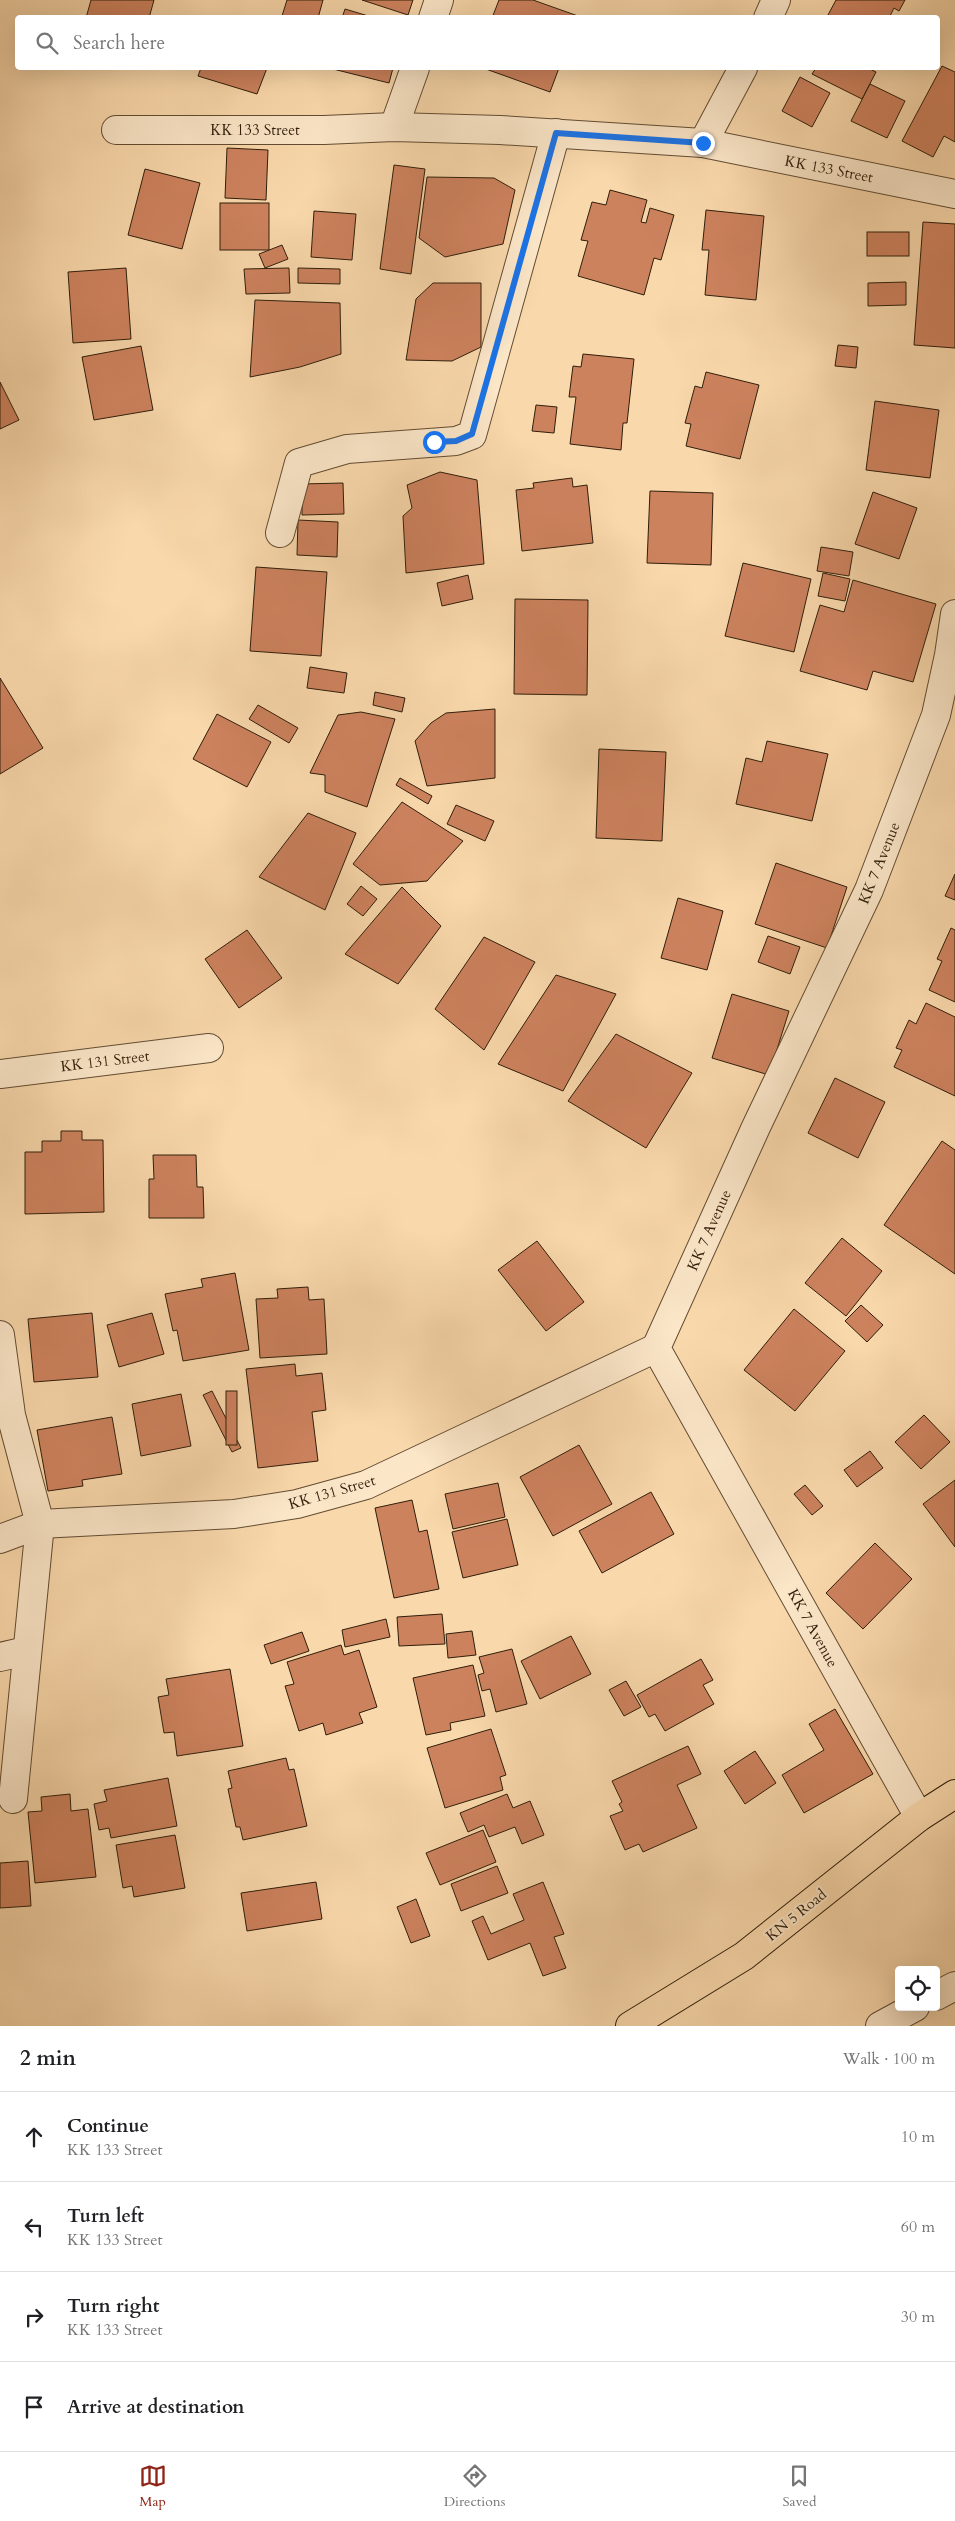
<!DOCTYPE html>
<html lang="en">
<head>
<meta charset="utf-8">
<style>
  body { margin:0; font-family:Cardo,serif; background:#f6f6f6; color:#202124 }
  .controls { position:absolute; right:15px; bottom:15px; display:grid; overflow:hidden; border-radius:5px; box-shadow:0 5px 20px #0002 }
  .controls button { width:45px; height:45px; display:grid; place-items:center; padding:0; border:0; border-bottom:1px solid #e0e0e0; background:#fff; color:#202124; font:25px sans-serif }
  .stop { position:absolute; width:15px; height:15px; margin:-11px; border:4px solid #1a73e8; border-radius:50%; background:#fff }
  .stop.end { background:#1a73e8; border-color:#fff; box-shadow:0 1px 5px #0008 }
  .list { margin:0; padding:0; list-style:none }
  h2 { display:flex; justify-content:space-between; align-items:center; height:65px; margin:0; padding:0 20px; font-size:21px }
  h2 small { font-size:16px; font-weight:400; color:#757577 }
  .list li { display:grid; grid-template-columns:32px 1fr auto; gap:15px; align-items:center; box-sizing:border-box; height:90px; padding:0 20px; border-top:1px solid #e0e0e0 }
  .list b { display:block; font-size:19px; white-space:nowrap }
  .list p { margin:0; font-size:16px; white-space:nowrap; color:#757577 }
  .list em { font-size:16px; font-style:normal; color:#757577 }
  .icon { flex:none; width:28px; height:28px; fill:none; stroke:currentColor; stroke-width:2; stroke-linecap:round; stroke-linejoin:round }
  .map { position:relative; flex:none; width:955px; height:2026px; overflow:hidden }
  .search { position:absolute; background:#fff; box-shadow:0 5px 20px #0002; left:15px; right:15px; top:15px; height:55px; display:flex; align-items:center; gap:12px; box-sizing:border-box; padding:0 18px; border-radius:5px; color:#757577; font-size:19px }
  .sheet { height:425px; background:#fff }
  nav { display:flex; justify-content:space-around; align-items:center; box-sizing:border-box; height:70px; border-top:1px solid #e0e0e0; background:#fff; font-size:14px; color:#757577 }
  nav a { display:grid; justify-items:center; gap:2px }
  nav .on { color:#8f2418 }
  .map>svg:first-child { display:block }
  .building { fill:#cd825e; stroke:#2f1e0a }
  .lines { fill:none; stroke-linecap:round; stroke-linejoin:round }
  .minor-casing { stroke:#624c32; stroke-width:30 }
  .major-casing { stroke:#2f1e0a; stroke-width:30 }
  .minor { stroke:#fbe6c8; stroke-width:28 }
  .major { stroke:#f9d8ab; stroke-width:28 }
  .route { stroke:#1a73e8; stroke-width:6 }
  .labels { text-anchor:middle; dominant-baseline:central; stroke-width:4; stroke-linejoin:round; paint-order:stroke }
  .street-label { font-size:15px; fill:#2f1e0a; stroke:#fbe6c8 }
</style>
</head>
<body>
<div class="map">
<svg width="955" height="2026" viewBox="0 0 955 2026">
  <rect width="100%" height="100%" fill="#f9d8ab"/>
  <filter id="stains"><feTurbulence type="fractalNoise" baseFrequency=".004" numOctaves="4"/><feColorMatrix values="0 0 0 0 .2 0 0 0 0 .09 0 0 0 0 .02 0 0 0 .5 -.17"/></filter>
  <radialGradient id="worn" r=".72"><stop offset=".6" stop-color="#630" stop-opacity="0"/><stop offset="1" stop-color="#630" stop-opacity=".3"/></radialGradient>
  <g class="building">
    <path d="M91,0h63l-5,18h-63z"/>
    <path d="M287,0h36l-5,18 -36,-2z"/>
    <path d="M362,0h51l-5,15z"/>
    <path d="M499,0h34l45,16 -86,2z"/>
    <path d="M836,0h69l-6,11 -5,-3 -5,10h-57l-4,-3z"/>
    <path d="M345,9l30,9h-33z"/>
    <path d="M942,66l13,6v70l-11,-6 -11,21 -31,-16z"/>
    <path d="M201,68h66l-10,26 -59,-18z"/>
    <path d="M329,68h64l-4,15z"/>
    <path d="M483,68h76l-9,24z"/>
    <path d="M816,68h52l8,4 -14,27 -50,-25z"/>
    <path d="M800,77l30,16 -18,34 -30,-16z"/>
    <path d="M870,84l35,17 -18,37 -36,-17z"/>
    <path d="M227,148l41,2 -2,50 -41,-2z"/>
    <path d="M394,165l31,4 -14,105 -31,-5z"/>
    <path d="M145,169l55,14 -18,66 -54,-14z"/>
    <path d="M427,177l67,1 21,12 -12,54 -58,13 -26,-19z"/>
    <path d="M610,190l37,10 -6,22 5,1 4,-15 24,7 -13,45 -7,-2 -10,37 -66,-19 10,-35 -7,-1 11,-38 14,3z"/>
    <rect x="220" y="203" width="49" height="47"/>
    <path d="M706,210l58,6 -8,84 -51,-5 4,-45h-7z"/>
    <path d="M314,211l42,3 -4,46 -41,-3z"/>
    <path d="M923,222l32,2v124l-41,-3z"/>
    <rect x="867" y="232" width="42" height="24"/>
    <path d="M282,245l6,14 -23,9 -6,-14z"/>
    <path d="M126,268l5,71 -58,4 -5,-71z"/>
    <path d="M289,268l1,25 -44,1 -2,-25z"/>
    <path d="M298,268l42,1v15l-42,-1z"/>
    <path d="M906,282v23l-38,1v-23z"/>
    <path d="M433,283h48v64l-29,14 -46,-1 10,-61z"/>
    <path d="M255,300l85,3 1,51 -41,13 -50,10z"/>
    <path d="M838,345l20,2 -2,21 -21,-2z"/>
    <path d="M141,346l12,64 -59,10 -12,-63z"/>
    <path d="M583,354l51,5 -7,64h-4l-2,27 -51,-6 6,-47h-7l4,-31 8,1z"/>
    <path d="M706,372l53,13 -19,74 -54,-13 5,-22 -6,-1 10,-37 7,2z"/>
    <path d="M0,382l19,38 -19,9z"/>
    <path d="M875,401l64,9 -9,68 -64,-8z"/>
    <path d="M536,405l21,2 -3,26 -22,-2z"/>
    <path d="M440,472l37,8 7,84 -78,9 -3,-57 9,-8 -5,-23z"/>
    <path d="M572,478l1,9 14,-2 6,58 -71,8 -6,-61 18,-2 -1,-5z"/>
    <path d="M343,483l1,31 -42,1v-31z"/>
    <path d="M650,491l63,2 -2,72 -64,-2z"/>
    <path d="M873,492l44,16 -18,51 -44,-15z"/>
    <path d="M298,520l40,2 -1,35 -40,-2z"/>
    <path d="M821,547l32,5 -4,24 -32,-5z"/>
    <path d="M743,563l68,16 -17,73 -69,-16z"/>
    <path d="M256,567l71,5 -6,84 -71,-5z"/>
    <path d="M823,573l27,6 -5,22 -27,-5z"/>
    <path d="M468,575l5,24 -31,7 -5,-23z"/>
    <path d="M853,580l83,24 -23,78 -40,-11 -6,19 -67,-19 20,-66 24,7z"/>
    <path d="M515,599l73,1 -1,95 -73,-1z"/>
    <path d="M310,667l37,6 -3,20 -37,-5z"/>
    <path d="M0,678l43,70 -43,26z"/>
    <path d="M375,692l30,6 -3,14 -29,-7z"/>
    <path d="M258,705l40,23 -9,15 -40,-24z"/>
    <path d="M495,709v69l-68,8 -12,-45 16,-18 15,-10z"/>
    <path d="M361,712l34,7 -28,88 -42,-15v-17l-15,-2 28,-58z"/>
    <path d="M217,714l54,28 -24,45 -54,-28z"/>
    <path d="M767,741l61,13 -16,67 -76,-17 10,-46 16,4z"/>
    <path d="M599,749l67,3 -4,89 -66,-3z"/>
    <path d="M400,778l32,18 -4,8 -32,-19z"/>
    <path d="M402,802l61,39 -36,40 -47,4 -27,-21z"/>
    <path d="M456,805l38,16 -9,20 -38,-17z"/>
    <path d="M308,813l48,20 -31,77 -66,-33z"/>
    <path d="M776,863l71,24 -20,61 -72,-24z"/>
    <path d="M955,874v26l-10,-4z"/>
    <path d="M361,886l16,13 -14,17 -16,-12z"/>
    <path d="M402,887l39,39 -43,58 -53,-30z"/>
    <path d="M678,898l45,13 -16,59 -46,-12z"/>
    <path d="M951,928l4,2v72l-26,-12 13,-29 -5,-2z"/>
    <path d="M247,930l35,48 -43,30 -34,-49z"/>
    <path d="M768,936l32,11 -10,27 -32,-12z"/>
    <path d="M484,937l51,25 -51,88 -49,-41z"/>
    <path d="M556,975l60,19 -53,97 -65,-27z"/>
    <path d="M732,994l57,17 -20,64 -57,-17z"/>
    <path d="M926,1003l29,14v79l-61,-29 8,-17 -6,-2 13,-28 7,4z"/>
    <path d="M616,1034l76,39 -46,75 -78,-47z"/>
    <path d="M835,1078l50,24 -27,56 -50,-25z"/>
    <path d="M61,1131h21v9h21l1,72 -79,2v-62h17v-11h19z"/>
    <path d="M942,1141l13,9v124l-71,-49z"/>
    <path d="M153,1155h43l1,32h6l1,31h-55v-39h5z"/>
    <path d="M842,1238l40,33 -36,45 -41,-33z"/>
    <path d="M537,1241l47,61 -38,29 -48,-61z"/>
    <path d="M235,1273l14,77 -66,11 -6,-31 -4,1 -8,-37 38,-7 -2,-8z"/>
    <path d="M308,1287l1,13 15,-1 3,55 -67,4 -4,-59 22,-1 -1,-9z"/>
    <path d="M861,1305l22,20 -16,17 -22,-21z"/>
    <path d="M794,1309l51,42 -50,60 -51,-41z"/>
    <path d="M92,1313l6,64 -64,5 -6,-63z"/>
    <path d="M152,1313l12,41 -45,13 -12,-42z"/>
    <path d="M295,1364l1,12 26,-3 4,37 -14,2 6,49 -60,7 -12,-99z"/>
    <path d="M212,1391l29,57 -9,4 -29,-57z"/>
    <rect x="226" y="1391" width="11" height="54"/>
    <path d="M181,1394l10,52 -50,10 -9,-52z"/>
    <path d="M924,1415l26,27 -29,27 -26,-27z"/>
    <path d="M112,1417l10,57 -40,6 1,6 -35,5 -11,-61z"/>
    <path d="M579,1445l33,59 -59,32 -33,-59z"/>
    <path d="M870,1451l13,17 -26,19 -13,-17z"/>
    <path d="M955,1480v67l-32,-43z"/>
    <path d="M498,1483l7,34 -52,12 -8,-35z"/>
    <path d="M805,1485l18,21 -11,9 -18,-21z"/>
    <path d="M651,1492l23,42 -72,39 -23,-42z"/>
    <path d="M412,1500l7,32 8,-2 12,59 -45,9 -19,-90z"/>
    <path d="M507,1519l11,46 -55,13 -11,-46z"/>
    <path d="M875,1543l37,36 -49,50 -37,-36z"/>
    <path d="M442,1614l3,30 -46,2 -2,-29z"/>
    <path d="M386,1619l4,18 -45,10 -3,-17z"/>
    <path d="M472,1631l4,24 -28,3 -2,-24z"/>
    <path d="M302,1632l7,19 -38,13 -7,-19z"/>
    <path d="M571,1636l20,38 -51,25 -19,-38z"/>
    <path d="M341,1645l3,10 15,-5 18,57 -18,6 4,10 -37,12 -3,-12 -24,8 -14,-45 9,-2 -7,-22z"/>
    <path d="M512,1649l15,55 -31,8 -6,-23 -8,2 -4,-16 6,-2 -5,-16z"/>
    <path d="M701,1659l12,21 -10,5 11,19 -49,27 -10,-17 -6,3 -12,-22z"/>
    <path d="M473,1665l12,51 -35,7 1,7 -25,5 -13,-57z"/>
    <path d="M230,1669l13,77 -66,10 -3,-24 -10,1 -6,-36 11,-2 -3,-16z"/>
    <path d="M626,1681l15,26 -17,9 -15,-26z"/>
    <path d="M835,1709l38,65 -69,39 -22,-38 42,-25 -15,-26z"/>
    <path d="M491,1729l15,46 -6,2 3,13 -58,18 -18,-60z"/>
    <path d="M688,1746l13,28 -24,11 20,43 -54,24 -4,-8 -14,6 -15,-34 13,-5 -4,-7 3,-2 -10,-21z"/>
    <path d="M755,1751l21,32 -31,21 -21,-33z"/>
    <path d="M286,1758l3,12 5,-1 13,57 -64,14 -3,-13h-4l-8,-38 4,-1 -4,-17z"/>
    <path d="M168,1778l9,48 -66,12 -2,-10 -10,2 -5,-26 13,-3 -3,-11z"/>
    <path d="M70,1794l1,17 17,-2 8,68 -61,6 -7,-71 14,-1 -1,-14z"/>
    <path d="M507,1794l6,14 17,-7 14,34 -22,9 -7,-17 -26,10 -5,-12 -16,7 -8,-19z"/>
    <path d="M483,1830l13,32 -56,23 -14,-32z"/>
    <path d="M175,1835l10,53 -51,9 -2,-11 -9,2 -7,-43z"/>
    <path d="M28,1861l3,45 -31,2v-45z"/>
    <path d="M497,1866l11,27 -47,18 -10,-27z"/>
    <path d="M316,1882l6,37 -75,12 -6,-38z"/>
    <path d="M543,1882l21,52 -10,3 12,31 -23,8 -13,-33 -42,17 -16,-39 11,-5 8,18 33,-14 -11,-26z"/>
    <path d="M416,1899l14,37 -19,7 -14,-36z"/>
  </g>
  <g class="lines">
    <g class="minor-casing">
      <g id="minor">
        <path d="M433,18l6,-18"/>
        <path d="M768,18l8,-18"/>
        <path d="M394,127l21,-59"/>
        <path d="M116,130h208l70,-3 106,3 203,13 252,51"/>
        <path d="M703,143l40,-75"/>
        <path d="M280,533l19,-70 48,-14 109,-8 16,-6 84,-302"/>
        <path d="M0,1074l209,-26"/>
        <path d="M0,1335l11,80 29,109 -27,275"/>
        <path d="M0,1539l40,-15 194,-10 63,-10 69,-19 290,-137"/>
        <path d="M0,1657l26,-6"/>
        <path d="M919,1817l-263,-469 100,-221 113,-237 67,-175 13,-60 6,-41"/>
        <path d="M936,1996l19,-10"/>
        <path d="M880,2026l35,-19"/>
      </g>
    </g>
    <g class="major-casing">
      <path id="major" d="M630,2026l114,-70 175,-139 36,-23"/>
    </g>
    <use href="#minor" class="minor"/>
    <use href="#major" class="major"/>
  </g>
  <g class="lines">
    <path class="route" d="M434,442l22,-1 16,-7 84,-301 147,10"/>
  </g>
  <g class="labels">
    <g class="street-label">
      <text x="255" y="130">KK 133 Street</text>
      <text transform="translate(829 169) rotate(11)">KK 133 Street</text>
      <text transform="translate(879 863) rotate(-68)">KK 7 Avenue</text>
      <text transform="translate(105 1061) rotate(-7)">KK 131 Street</text>
      <text transform="translate(709 1230) rotate(-66)">KK 7 Avenue</text>
      <text transform="translate(332 1492) rotate(-16)">KK 131 Street</text>
      <text transform="translate(813 1628) rotate(61)">KK 7 Avenue</text>
      <text transform="translate(796 1915) rotate(-39)">KN 5 Road</text>
    </g>
  </g>
  <rect width="100%" height="100%" filter="url(#stains)"/>
  <rect width="100%" height="100%" fill="url(#worn)"/>
</svg>
<div class="controls">
<button><svg class="icon" aria-label="locate" viewBox="0 0 24 24"><circle cx="12" cy="12" r="6"/><path d="M12 2v4M12 18v4M2 12h4M18 12h4"/></svg></button>
</div>
<div class="stop" style="left:434px;top:442px"></div>
<div class="stop end" style="left:703px;top:143px"></div>
<div class="search"><svg class="icon" aria-label="search" viewBox="0 0 24 24"><circle cx="10" cy="10" r="6"/><path d="M15 15l6 6"/></svg>Search here</div>
</div>
<section class="sheet">
<h2>2 min<small>Walk · 100 m</small></h2>
<ul class="list">
<li><svg class="icon" aria-label="ahead" viewBox="0 0 24 24"><path d="M12 20V5M6 11l6-6 6 6"/></svg><div><b>Continue</b><p>KK 133 Street</p></div><em>10 m</em></li>
<li><svg class="icon" aria-label="left" viewBox="0 0 24 24"><path d="M17 20v-9H6M10 6l-5 5 5 5"/></svg><div><b>Turn left</b><p>KK 133 Street</p></div><em>60 m</em></li>
<li><svg class="icon" aria-label="right" viewBox="0 0 24 24"><path d="M7 20v-9h11M14 6l5 5-5 5"/></svg><div><b>Turn right</b><p>KK 133 Street</p></div><em>30 m</em></li>
<li><svg class="icon" aria-label="arrive" viewBox="0 0 24 24"><path d="M6 21V4h12l-3 4 3 4H6"/></svg><div><b>Arrive at destination</b></div></li>
</ul>
</section>
<nav>
<a class="on"><svg class="icon" aria-label="map" viewBox="0 0 24 24"><path d="M3 6l6-2 6 2 6-2v14l-6 2-6-2-6 2zM9 4v14M15 6v14"/></svg>Map</a>
<a><svg class="icon" aria-label="directions" viewBox="0 0 24 24"><path d="M12 3l9 9-9 9-9-9zM9 14v-3h6M13 9l2 2-2 2"/></svg>Directions</a>
<a><svg class="icon" aria-label="saved" viewBox="0 0 24 24"><path d="M7 4h10v16l-5-4-5 4z"/></svg>Saved</a>
</nav>
</body>
</html>
